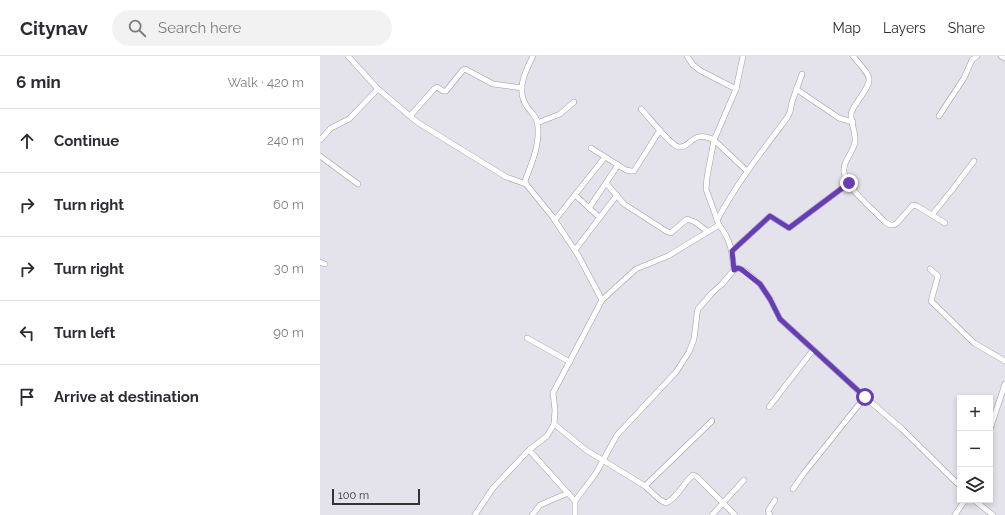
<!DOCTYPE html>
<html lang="en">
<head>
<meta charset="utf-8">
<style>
  body { margin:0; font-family:Raleway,sans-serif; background:#f2f2f3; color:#2b2b33 }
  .controls { position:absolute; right:12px; bottom:12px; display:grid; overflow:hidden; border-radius:0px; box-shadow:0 2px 6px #0003 }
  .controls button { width:36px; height:36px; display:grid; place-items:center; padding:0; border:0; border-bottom:1px solid #e1e1e2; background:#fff; color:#2b2b33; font:20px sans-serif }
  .scale { position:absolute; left:12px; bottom:10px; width:88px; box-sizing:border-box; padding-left:4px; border:2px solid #343336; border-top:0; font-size:11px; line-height:14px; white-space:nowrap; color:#343336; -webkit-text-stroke:3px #e4e2ea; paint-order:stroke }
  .stop { position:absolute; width:12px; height:12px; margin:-9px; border:3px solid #673db5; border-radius:50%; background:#fff }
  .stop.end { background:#673db5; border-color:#fff; box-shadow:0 1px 4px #0008 }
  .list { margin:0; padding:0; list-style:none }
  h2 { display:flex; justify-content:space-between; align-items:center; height:52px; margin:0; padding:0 16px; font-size:17px }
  h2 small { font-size:13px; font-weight:400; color:#7c7c81 }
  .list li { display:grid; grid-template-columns:26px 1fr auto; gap:12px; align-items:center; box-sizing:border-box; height:64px; padding:0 16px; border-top:1px solid #e1e1e2 }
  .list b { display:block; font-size:15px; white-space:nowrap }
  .list em { font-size:13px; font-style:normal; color:#7c7c81 }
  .icon { flex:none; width:22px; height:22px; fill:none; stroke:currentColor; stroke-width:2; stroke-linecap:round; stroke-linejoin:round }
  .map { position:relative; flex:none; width:685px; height:459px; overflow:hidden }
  header { display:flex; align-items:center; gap:24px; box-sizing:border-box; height:56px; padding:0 20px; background:#fff; border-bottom:1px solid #e1e1e2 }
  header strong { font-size:19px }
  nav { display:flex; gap:22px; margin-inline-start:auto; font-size:14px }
  .search { width:280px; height:36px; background:#f2f2f3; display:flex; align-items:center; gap:10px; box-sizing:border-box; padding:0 14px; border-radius:22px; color:#7c7c81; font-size:15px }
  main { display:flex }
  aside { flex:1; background:#fff }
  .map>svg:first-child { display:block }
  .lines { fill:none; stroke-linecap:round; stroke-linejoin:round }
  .minor-casing { stroke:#9d9ca4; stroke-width:6 }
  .minor { stroke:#fff; stroke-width:5 }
  .route { stroke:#673db5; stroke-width:5 }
</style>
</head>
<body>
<header>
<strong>Citynav</strong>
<div class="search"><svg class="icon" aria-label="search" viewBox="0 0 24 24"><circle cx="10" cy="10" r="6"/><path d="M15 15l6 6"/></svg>Search here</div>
<nav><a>Map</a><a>Layers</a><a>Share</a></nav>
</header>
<main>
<aside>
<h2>6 min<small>Walk · 420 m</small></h2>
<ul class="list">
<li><svg class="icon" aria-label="ahead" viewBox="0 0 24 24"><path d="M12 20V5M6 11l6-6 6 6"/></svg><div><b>Continue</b></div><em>240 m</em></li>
<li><svg class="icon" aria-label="right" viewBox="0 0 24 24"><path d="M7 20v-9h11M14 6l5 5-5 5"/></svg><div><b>Turn right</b></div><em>60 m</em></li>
<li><svg class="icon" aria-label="right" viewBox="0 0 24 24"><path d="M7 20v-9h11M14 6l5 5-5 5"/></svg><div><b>Turn right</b></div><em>30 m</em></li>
<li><svg class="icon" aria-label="left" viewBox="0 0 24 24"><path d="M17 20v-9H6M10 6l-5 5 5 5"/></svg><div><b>Turn left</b></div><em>90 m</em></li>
<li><svg class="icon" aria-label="arrive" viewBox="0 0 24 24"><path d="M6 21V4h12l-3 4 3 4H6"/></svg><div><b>Arrive at destination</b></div></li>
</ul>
</aside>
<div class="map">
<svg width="685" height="459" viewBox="0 0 685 459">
  <rect width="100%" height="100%" fill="#e4e2ea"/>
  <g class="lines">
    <g class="minor-casing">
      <g id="minor">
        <path d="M28,0l30,33 39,33 89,55 20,7"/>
        <path d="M213,0c-8,16 -18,36 -5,52 7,9 10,10 10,22 1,17 -7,35 -13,51l1,3 26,32 26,39 24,45"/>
        <path d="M367,0l6,9 8,6 35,18"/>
        <path d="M533,0c21,25 21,21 3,48 -2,3 -5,7 -5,11 0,9 5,18 4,27 -2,12 -15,21 -10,34 6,16 28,33 40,46l5,3h4l3,-2 16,-18 4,1 28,17"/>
        <path d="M681,0l4,2"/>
        <path d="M476,33l43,29 14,4"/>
        <path d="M321,53c7,7 30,37 38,38 13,1 12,-18 35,-7l33,31"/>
        <path d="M90,60l24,-27 3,-2 6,4h3l17,-21 2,-1 28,15 29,4"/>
        <path d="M619,60l25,-38 8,-18 5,-4"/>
        <path d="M217,67l23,-9 14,-12"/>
        <path d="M0,84l11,-12 18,-9 29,-30"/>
        <path d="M271,92l35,22 5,1h3l26,-41"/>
        <path d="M0,100l38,28"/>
        <path d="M286,127l18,21 42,27 5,2 2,-2 14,-12 8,3 13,10"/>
        <path d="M255,139l24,22"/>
        <path d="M269,152l29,-43"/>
        <path d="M612,159l24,-30 18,-24"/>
        <path d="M235,164l50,-63"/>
        <path d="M397,164c20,-37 45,-69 70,-102l3,-6 2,-10 10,-28"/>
        <path d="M399,169c12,15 13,26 15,45"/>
        <path d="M255,194l42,-55"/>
        <path d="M412,195l38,-35 19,12 60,-45"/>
        <path d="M0,206l5,2"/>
        <path d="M610,213l8,7 -7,25 43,42 31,18"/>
        <path d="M207,282l43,24"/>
        <path d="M449,351l44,-57"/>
        <path d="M234,368l32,26 59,36 15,14 6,3c12,-5 17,-20 27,-28l4,2 38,38"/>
        <path d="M670,373l15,-45"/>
        <path d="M209,394l46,51"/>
        <path d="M325,430l67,-65"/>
        <path d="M473,433l11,-16 61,-76"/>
        <path d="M654,444l19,15"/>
        <path d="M155,459l18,-27 36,-38 18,-14 7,-12 1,-14 -2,-17 49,-93 34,-31 32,-13 51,-31 -13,-36 1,-12 7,-37 22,-51 7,-33"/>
        <path d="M212,459l8,-10 28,-12"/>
        <path d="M255,459v-14l21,-28 21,-38 59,-63 13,-20 5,-13 3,-25 1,-5 14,-16 10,-9 12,-14 4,-2 7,3 15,13 10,15 10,20 85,78 37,32 58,57"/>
        <path d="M392,459l32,-35"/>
        <path d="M450,459l-2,-4 7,-11"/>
        <path d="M635,459l10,-15"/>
      </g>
    </g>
    <use href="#minor" class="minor"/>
  </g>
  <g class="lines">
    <path class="route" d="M529,127l-60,45 -19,-12 -38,35 2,19 4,-2 3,1 19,15 10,15 10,20 85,78"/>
  </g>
</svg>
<div class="controls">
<button>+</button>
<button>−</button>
<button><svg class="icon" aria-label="layers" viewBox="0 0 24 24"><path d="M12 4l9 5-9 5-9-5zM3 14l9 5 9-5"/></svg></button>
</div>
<div class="scale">100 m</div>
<div class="stop" style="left:545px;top:341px"></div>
<div class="stop end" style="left:529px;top:127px"></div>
</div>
</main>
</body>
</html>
